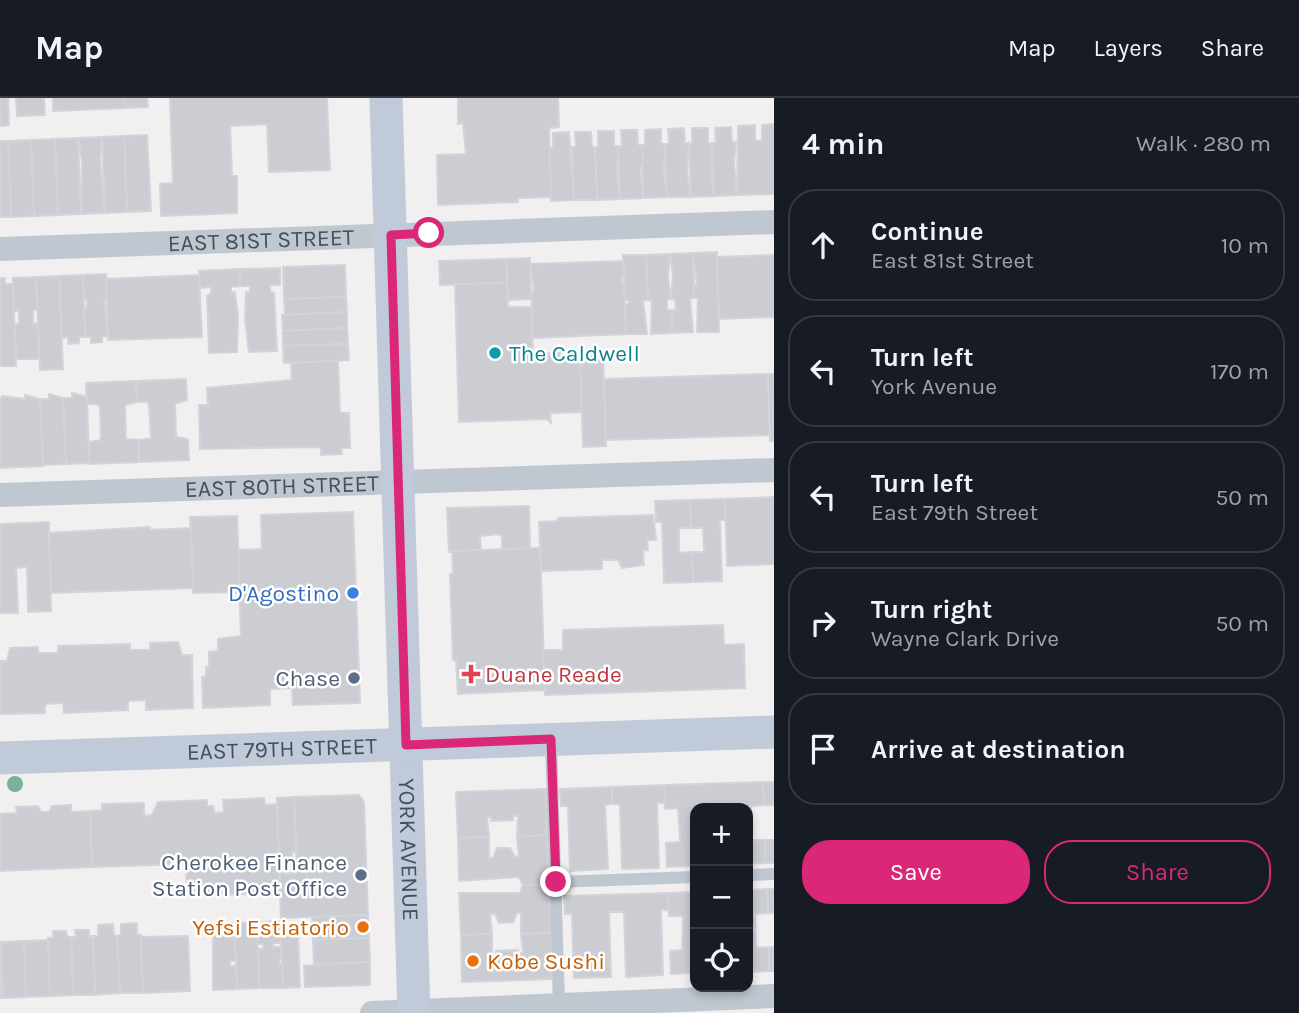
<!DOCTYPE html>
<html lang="en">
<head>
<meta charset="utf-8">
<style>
  body { margin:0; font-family:Karla,sans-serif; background:#20242c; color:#f1f3f6 }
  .controls { position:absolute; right:21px; bottom:21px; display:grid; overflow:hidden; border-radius:14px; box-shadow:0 4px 10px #0003 }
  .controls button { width:63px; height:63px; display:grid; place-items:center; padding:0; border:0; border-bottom:2px solid #363941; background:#171b24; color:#f1f3f6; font:35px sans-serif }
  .stop { position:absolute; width:21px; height:21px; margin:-16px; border:5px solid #db2777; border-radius:50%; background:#fff }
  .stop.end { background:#db2777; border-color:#fff; box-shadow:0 2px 7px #0008 }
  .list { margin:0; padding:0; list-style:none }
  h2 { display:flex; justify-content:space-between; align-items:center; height:91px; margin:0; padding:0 28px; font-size:30px }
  h2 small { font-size:23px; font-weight:400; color:#9ea1a6 }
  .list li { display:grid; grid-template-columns:46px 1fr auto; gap:21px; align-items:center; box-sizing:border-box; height:112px; margin:0 14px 14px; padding:0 14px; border:2px solid #363941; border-radius:28px }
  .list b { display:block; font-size:26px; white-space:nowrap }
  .list p { margin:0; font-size:23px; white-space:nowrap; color:#9ea1a6 }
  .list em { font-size:23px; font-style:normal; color:#9ea1a6 }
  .actions { display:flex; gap:14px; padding:21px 28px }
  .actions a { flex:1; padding:16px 0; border:2px solid #db2777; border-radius:28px; text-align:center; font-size:24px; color:#db2777 }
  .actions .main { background:#db2777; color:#fff }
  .icon { flex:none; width:38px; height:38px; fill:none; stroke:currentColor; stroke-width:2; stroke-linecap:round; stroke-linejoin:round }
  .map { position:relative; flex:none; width:774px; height:915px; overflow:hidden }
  header { display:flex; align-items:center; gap:42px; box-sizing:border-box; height:98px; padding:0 35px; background:#171b24; border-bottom:2px solid #363941 }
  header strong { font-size:33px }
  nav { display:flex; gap:38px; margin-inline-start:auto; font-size:24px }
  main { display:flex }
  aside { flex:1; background:#171b24 }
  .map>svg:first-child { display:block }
  .building { fill:#cbcdd3; stroke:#d3d4da; stroke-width:2 }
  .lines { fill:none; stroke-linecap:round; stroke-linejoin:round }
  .service { stroke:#bfc8d1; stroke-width:12 }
  .minor { stroke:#bfc8d1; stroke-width:24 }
  .secondary { stroke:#c1cad8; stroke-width:33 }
  .tree { fill:#79b19a }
  .route { stroke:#db2777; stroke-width:9 }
  .culture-dot { fill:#0f9aa8; stroke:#fff; stroke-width:2.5 }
  .shop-dot { fill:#3f7fe0; stroke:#fff; stroke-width:2.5 }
  .health-dot { fill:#e0444e; stroke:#fff; stroke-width:2.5 }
  .service-dot { fill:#5c6f8a; stroke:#fff; stroke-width:2.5 }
  .food-dot { fill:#e8710a; stroke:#fff; stroke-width:2.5 }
  .labels { text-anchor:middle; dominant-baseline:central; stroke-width:5; stroke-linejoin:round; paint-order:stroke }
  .street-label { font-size:23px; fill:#46505c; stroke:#fff }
  .culture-label { font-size:23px; fill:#0d838f; stroke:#fff; text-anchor:start }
  .shop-label { font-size:23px; fill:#366cbe; stroke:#fff; text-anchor:end }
  .health-label { font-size:23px; fill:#be3a42; stroke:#fff; text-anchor:start }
  .service-label { font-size:23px; fill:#4e5e75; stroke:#fff; text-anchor:end }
  .food-label { font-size:23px; fill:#c56008; stroke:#fff; text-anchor:end }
</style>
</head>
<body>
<header>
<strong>Map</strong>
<nav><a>Map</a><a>Layers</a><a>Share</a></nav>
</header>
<main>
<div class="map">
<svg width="774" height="915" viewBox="0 0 774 915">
  <rect width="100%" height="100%" fill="#f1efef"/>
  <g class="building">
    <path d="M0,0h8l1,27 -9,1z"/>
    <path d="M16,0h28l1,17 -28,1z"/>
    <path d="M53,0h71l1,10 -72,3z"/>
    <path d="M124,0h23l1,9 -23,1z"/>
    <path d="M170,0h157l3,72 -61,2 -2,-48 -37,2 2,50h5v37l-76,3 -1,-32 13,-1z"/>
    <path d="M458,0h100l1,29 -10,1 2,69 -33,1v4l-80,3 -1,-50 29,-1 -3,-31 -5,1z"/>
    <path d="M774,26v70l-37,1 1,-69 17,-1v15l4,1 3,-1v-15z"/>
    <path d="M731,29l1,15h4l-2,21 3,32 -23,1 -2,-53h4l-1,-15z"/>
    <path d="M684,30l1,16 4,-1 -2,28 4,26h-24l-2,-53h4l-1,-15z"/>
    <path d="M692,30h16v15h4l-1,28 3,25 -23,1 -2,-54 3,1z"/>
    <path d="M661,31v15h4l-1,28 3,25 -24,1 -1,-53h3v-15z"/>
    <path d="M621,32h16l1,15h4l1,20 -3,1 3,32 -23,1 -2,-53h4z"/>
    <path d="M598,33h16v15h4l-1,28 3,25 -23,1 -2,-53h3z"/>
    <path d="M569,34l5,68 -23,1 -1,-53h3v-15z"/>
    <path d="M575,34h16l1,15h3l2,53h-23l-2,-53h4z"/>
    <path d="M147,37l4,76 -24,1 -3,-76z"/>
    <path d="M124,38l3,76 -22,1 -3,-76z"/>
    <path d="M102,39l-2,23 5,53 -24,1 1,-53 -4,-23z"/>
    <path d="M78,40l3,76 -23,1 -3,-76z"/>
    <path d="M55,41l3,76 -24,1 -3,-76z"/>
    <path d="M31,42l3,76 -23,1 -3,-76z"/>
    <path d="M0,43h8l3,76h-11z"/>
    <path d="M717,154l2,80h-22l1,-34h-4v-12l3,-2 -4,-31z"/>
    <path d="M693,155l1,45h-4l3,34 -21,1v-23h4l-1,-11h-4l2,-23 -3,-22z"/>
    <path d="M670,156l-2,23 3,22h-4v11h5v23l-21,1 1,-34h-4l-2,-45z"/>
    <path d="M623,157h23l2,45h-5l4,34h-21l-1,-30h4v-4h-4z"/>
    <path d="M774,157v62l-55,2 -2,-62z"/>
    <path d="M530,160l1,41 -23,1 -1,-41z"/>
    <path d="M507,161v24l-67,2 -1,-24z"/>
    <path d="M623,163l1,15 -3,2 3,11 2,45 -93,4 -2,-46 3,-2 -4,-26z"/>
    <path d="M345,167l1,32 -62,2 -1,-32z"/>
    <path d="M280,170v17h-10v6l4,2 3,58 -28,1 -4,-32 1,-28h4v-6h-10v-17z"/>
    <path d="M240,171v17l-9,1v6l4,-1 3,25 -1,35 -28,1 -2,-57 4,-3v-6l-11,1 -1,-17z"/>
    <path d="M106,176l1,25h-3l4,37h-6v6l-11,1v-6h-6l-1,-29h3v-8h-3l-1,-25z"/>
    <path d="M83,177l2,62h-6v6l-11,1v-7l-6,1 -3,-62z"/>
    <path d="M199,177l3,62 -94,3 -2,-61z"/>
    <path d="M59,178l4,93 -23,1 -4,-93z"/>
    <path d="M36,179l1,33h-4v14l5,-1 1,36h-23l-1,-35h4v-13h-5l-1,-33z"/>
    <path d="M0,180h5v6h8l3,82h-16z"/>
    <path d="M507,185l1,24h23l2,47 47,-2 2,60 -32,1 1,10 -4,-4 -88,3 -4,-138z"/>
    <path d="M346,199l1,15 -62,3 -1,-16z"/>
    <path d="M347,214v16l-64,3 -1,-16z"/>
    <path d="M347,230l1,16 -65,2v-15z"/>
    <path d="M348,246l1,16 -65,3 -1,-17z"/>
    <path d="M580,254h23l3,94 -23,1z"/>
    <path d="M338,263l2,52h9l1,35h-9l1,6 -21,1v-8l-121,2 -1,-44h9l-1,-17 85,-8 -1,-17z"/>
    <path d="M768,276l2,61 -164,5 -2,-61z"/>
    <path d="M768,276h6v67h-4z"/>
    <path d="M186,281l1,21 -12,4 1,33 12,2 1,21 -50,2v-22l12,-2 -2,-33 -2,-3h-10l-1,-21z"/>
    <path d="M136,283l1,21 -12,3 1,34 13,1v22l-50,2v-22l12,-2 -1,-33 -3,-3h-10l-1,-21z"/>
    <path d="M72,295l15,4 2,66 -23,1 -3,-66h9z"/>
    <path d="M49,296l14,4 3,66 -24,1 -2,-66h9z"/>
    <path d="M25,297l15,4 3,67 -43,2v-68l2,-4 23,3z"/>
    <path d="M774,399v67l-47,2 -2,-67z"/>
    <path d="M725,401v21h-5l2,61 -29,1 -1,-30h12l-1,-24h-12l-1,-28z"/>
    <path d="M690,402l1,28h-12v25l13,-1 1,30 -29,1 -2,-61h-6l-1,-21z"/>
    <path d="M529,408l1,43 -28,1v-13l-4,-3 -18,2 1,15 -32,1 -2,-44z"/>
    <path d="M353,414l7,191 -67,2 -1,-17 -22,1v16l-67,3 -1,-31h4v-10h3v-15l9,-1v-12l23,-3 -3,-86 24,-1 -1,-34z"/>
    <path d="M653,417l3,25h-9l1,10h-5l1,15 -22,3 -4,-8h-16v9l-61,2 -2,-49 19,-1v-3z"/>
    <path d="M237,418l3,79 -4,-3 -43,1 -3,-76z"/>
    <path d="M49,424l2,89 -23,1 -1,-45 -11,1 2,45h-18v-89z"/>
    <path d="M150,429v3l41,-2 2,60 -142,5 -2,-60z"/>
    <path d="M540,450l5,142 -87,4 -2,-34h-3l-3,-86h3l-1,-23z"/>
    <path d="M723,527l1,20 20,-1 1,44 -200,7 -2,-45h20v-20z"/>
    <path d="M178,544l4,13h10l1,53 -47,2v-10l-18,1v9l-64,3 -1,-10 -18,1v9l-45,1v-53h7l3,-13 28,-1v6h20v-7l72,-2v6h20v-7z"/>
    <path d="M763,684l1,23 -13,1v34h14l1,23 -18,1v-56l-45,-3 -8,3v58l-28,1 -1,-24 14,-1v-3l-2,-31 -13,1 -1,-24z"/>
    <path d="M763,684h11v23h-10z"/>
    <path d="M664,687l1,18h-8l2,65 -37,1 -2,-65h-8v-17z"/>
    <path d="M612,689v17l-7,1 3,64 -38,2 -2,-65h-7l-1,-17z"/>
    <path d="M546,691l1,46 -30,2 1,-21h-5v4l-22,1v-4h-4l2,20 -31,1 -2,-46z"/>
    <path d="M359,697l5,7 4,113 -87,3 -2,-45h18l-3,-76z"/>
    <path d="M294,699l2,55h-4v10l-13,1 -2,-65z"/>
    <path d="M264,700l1,7 12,-1 3,89 -93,3 -1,-32 -94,3 -2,-56 12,-1v-6l42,-1v13l8,-1 6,-13 49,-2v6h6l2,7 9,-1 -1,-12z"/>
    <path d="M71,707v7l19,-1 2,56 -92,4v-57l17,-1 -1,-6 22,-1 3,6h8l3,-6z"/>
    <path d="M547,737l2,49 -26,1 -4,-8 -60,4 -1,-43 31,-1v21h4l4,-10h13l5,9 4,-1 -2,-19z"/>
    <path d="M765,742h9v23h-8z"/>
    <path d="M549,786l2,49 -30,1v-21h-4l-4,9 -14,1 -4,-9h-5l2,20 -31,1 -2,-42h61l3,-8z"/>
    <path d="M767,791h7v24h-6z"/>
    <path d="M767,791l1,24 -13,1 1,34 13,-1v24l-21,1v-82z"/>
    <path d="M695,794v81l-24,1 -1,-23 12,-1 1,-30v-4h-14l-1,-23z"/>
    <path d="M668,795l1,17h-8l2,65 -37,2 -2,-65h-15l2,65 -37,1 -2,-64h-7l-1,-18z"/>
    <path d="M368,817l1,23 -56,2 -1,-23z"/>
    <path d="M281,823v22h-8v4h9l-3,17h3l1,24h-24l-1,-39h5v-5h-5l-1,-22z"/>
    <path d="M257,824l2,66 -22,1 -3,-66z"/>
    <path d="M137,825v12h4l2,58h-23l-3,-57 4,-1v-11z"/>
    <path d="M232,825l4,38h-6v5h6l1,23 -24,1v-66z"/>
    <path d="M113,826l1,12h3l3,57 -25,2 -2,-59h5v-11z"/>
    <path d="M75,832h14v7l4,-1 2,59h-22l-2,-58h5z"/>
    <path d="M53,833h13l1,6h4l2,58 -23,1 -2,-58h5z"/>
    <path d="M281,834h17l2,55 -17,1z"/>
    <path d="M551,835l1,46 -90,3 -1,-47 31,-1v21h4v-4l22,-1v4l5,-1 -2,-19z"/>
    <path d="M188,838l2,55 -47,2 -2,-56z"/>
    <path d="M369,840l1,24 -56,2 -1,-24z"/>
    <path d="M48,842l2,56 -24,1 -2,-56z"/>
    <path d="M24,843l2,56 -23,1 -2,-56z"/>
    <path d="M0,844l3,56h-3z"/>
    <rect x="769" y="849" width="5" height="24"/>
    <path d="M370,864v23l-65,2 -1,-21z"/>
  </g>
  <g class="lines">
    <g class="service">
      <path d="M551,644l8,262"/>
      <path d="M748,777l26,-1"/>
      <path d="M556,784l139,-5"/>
    </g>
    <g class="minor">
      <path id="s1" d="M0,151l774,-27"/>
      <path id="s2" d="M0,397l774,-25"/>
      <path d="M372,915l402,-17"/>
    </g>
    <g class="secondary">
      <path id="s3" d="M386,0l28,915"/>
      <path id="s4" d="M0,660l774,-26"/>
    </g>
  </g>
  <circle class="tree" cx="15" cy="686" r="8"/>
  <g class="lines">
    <path class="route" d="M429,135l-38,2 15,510 145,-6 5,143"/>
  </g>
  <circle class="culture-dot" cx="495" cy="255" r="7"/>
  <circle class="shop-dot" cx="353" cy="495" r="7"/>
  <path class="health-dot" d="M467.5 565.5h7v7h7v7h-7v7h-7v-7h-7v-7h7z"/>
  <g class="service-dot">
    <circle cx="354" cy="580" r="7"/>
    <circle cx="361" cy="777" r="7"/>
  </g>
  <g class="food-dot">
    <circle cx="363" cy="829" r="7"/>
    <circle cx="473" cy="863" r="7"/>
  </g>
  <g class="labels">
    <g class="street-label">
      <text stroke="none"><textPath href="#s1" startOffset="261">EAST 81ST STREET</textPath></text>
      <text stroke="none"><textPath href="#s2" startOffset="282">EAST 80TH STREET</textPath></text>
      <text stroke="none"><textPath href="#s4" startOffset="282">EAST 79TH STREET</textPath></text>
      <text stroke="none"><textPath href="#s3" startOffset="752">YORK AVENUE</textPath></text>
    </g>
    <g class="culture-label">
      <text x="509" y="255">The Caldwell</text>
    </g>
    <g class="shop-label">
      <text x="339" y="495">D'Agostino</text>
    </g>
    <g class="health-label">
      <text x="485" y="576">Duane Reade</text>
    </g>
    <g class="service-label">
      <text x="340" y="580">Chase</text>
      <text x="347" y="764">Cherokee Finance<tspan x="347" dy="26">Station Post Office</tspan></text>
    </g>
    <g class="food-label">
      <text x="349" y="829">Yefsi Estiatorio</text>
      <text x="487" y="863" text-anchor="start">Kobe Sushi</text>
    </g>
  </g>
</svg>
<div class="controls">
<button>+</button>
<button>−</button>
<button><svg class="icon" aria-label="locate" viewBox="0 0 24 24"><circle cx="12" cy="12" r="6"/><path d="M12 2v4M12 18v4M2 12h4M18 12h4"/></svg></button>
</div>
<div class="stop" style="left:429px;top:135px"></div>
<div class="stop end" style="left:556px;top:784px"></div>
</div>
<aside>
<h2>4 min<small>Walk · 280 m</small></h2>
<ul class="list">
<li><svg class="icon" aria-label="ahead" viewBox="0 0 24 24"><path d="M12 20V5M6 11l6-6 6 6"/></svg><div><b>Continue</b><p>East 81st Street</p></div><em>10 m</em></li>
<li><svg class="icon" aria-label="left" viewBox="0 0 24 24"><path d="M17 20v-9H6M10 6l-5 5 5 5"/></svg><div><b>Turn left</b><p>York Avenue</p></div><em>170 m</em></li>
<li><svg class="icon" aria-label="left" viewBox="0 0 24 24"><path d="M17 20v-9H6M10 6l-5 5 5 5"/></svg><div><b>Turn left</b><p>East 79th Street</p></div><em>50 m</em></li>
<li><svg class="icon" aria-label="right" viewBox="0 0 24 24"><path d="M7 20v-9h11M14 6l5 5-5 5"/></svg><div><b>Turn right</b><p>Wayne Clark Drive</p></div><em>50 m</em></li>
<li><svg class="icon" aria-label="arrive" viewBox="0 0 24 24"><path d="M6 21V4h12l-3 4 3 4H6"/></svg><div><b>Arrive at destination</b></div></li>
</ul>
<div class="actions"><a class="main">Save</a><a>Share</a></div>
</aside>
</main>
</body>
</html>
